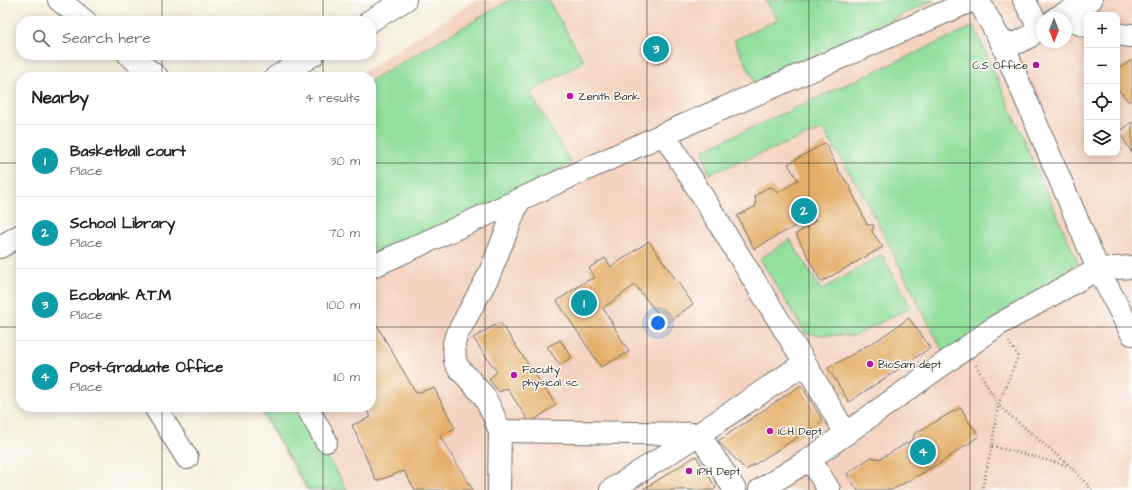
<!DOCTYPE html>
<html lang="en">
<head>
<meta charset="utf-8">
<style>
  body { margin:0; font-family:"Architects Daughter",sans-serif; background:#f2f2f2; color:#202124 }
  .controls { position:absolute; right:12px; top:12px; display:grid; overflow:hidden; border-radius:8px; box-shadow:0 2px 10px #0003 }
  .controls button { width:36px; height:36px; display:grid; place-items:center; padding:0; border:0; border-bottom:1px solid #e0e0e0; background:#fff; color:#202124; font:20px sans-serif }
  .compass { position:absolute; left:1036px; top:12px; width:36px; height:36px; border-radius:50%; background:#fff; box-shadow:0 2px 10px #0003; rotate:180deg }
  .you { position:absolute; left:658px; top:323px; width:14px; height:14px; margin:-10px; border:3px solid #fff; border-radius:50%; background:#1a73e8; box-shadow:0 0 0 6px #1a73e833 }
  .badge { display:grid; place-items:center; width:26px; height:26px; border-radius:50%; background:#b5179e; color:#fff; font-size:13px; font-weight:700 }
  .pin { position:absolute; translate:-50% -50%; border:2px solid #fff; box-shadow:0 1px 4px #0006 }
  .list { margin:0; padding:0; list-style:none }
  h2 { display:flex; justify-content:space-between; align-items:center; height:52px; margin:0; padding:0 16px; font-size:17px }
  h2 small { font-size:13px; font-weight:400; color:#757577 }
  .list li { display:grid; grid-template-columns:26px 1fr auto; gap:12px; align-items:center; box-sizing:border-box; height:72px; padding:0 16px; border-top:1px solid #e0e0e0 }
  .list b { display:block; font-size:15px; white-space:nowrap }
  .list p { margin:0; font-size:13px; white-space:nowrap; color:#757577 }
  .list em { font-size:13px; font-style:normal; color:#757577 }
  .icon { flex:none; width:22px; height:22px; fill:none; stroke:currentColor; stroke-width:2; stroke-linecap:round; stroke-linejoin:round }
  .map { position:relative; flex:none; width:1132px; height:490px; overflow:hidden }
  .search { position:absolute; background:#fff; box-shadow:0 2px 10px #0003; left:16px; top:16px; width:360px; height:44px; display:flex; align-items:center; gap:10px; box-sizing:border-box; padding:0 14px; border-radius:16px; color:#757577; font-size:15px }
  .panel { position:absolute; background:#fff; box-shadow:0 2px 10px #0003; left:16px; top:72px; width:360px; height:340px; border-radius:16px }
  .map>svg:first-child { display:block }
  .built { fill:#f4d3c0; fill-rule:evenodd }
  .green { fill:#92df9c; stroke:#5e8564 }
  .building { fill:#e4ae68 }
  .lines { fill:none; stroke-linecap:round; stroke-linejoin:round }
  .minor-casing { stroke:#727069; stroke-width:24 }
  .path { stroke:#727069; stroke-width:2.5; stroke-dasharray:1 3; stroke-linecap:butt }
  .minor { stroke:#fff; stroke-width:22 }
  .grid { fill:none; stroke:#2b2b2b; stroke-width:1; stroke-opacity:0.55 }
  .poi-dot { fill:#b5179e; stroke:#fdfcf7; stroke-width:1.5 }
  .labels { text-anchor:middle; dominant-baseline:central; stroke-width:3; stroke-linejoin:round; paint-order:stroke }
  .poi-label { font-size:11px; fill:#2b2b2b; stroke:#fdfcf7; text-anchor:start }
</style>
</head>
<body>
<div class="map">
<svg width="1132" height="490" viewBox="0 0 1132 490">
  <rect width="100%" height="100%" fill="#fdfcf7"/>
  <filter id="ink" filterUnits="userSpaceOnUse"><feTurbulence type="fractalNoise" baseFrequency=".025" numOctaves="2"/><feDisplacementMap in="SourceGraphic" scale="8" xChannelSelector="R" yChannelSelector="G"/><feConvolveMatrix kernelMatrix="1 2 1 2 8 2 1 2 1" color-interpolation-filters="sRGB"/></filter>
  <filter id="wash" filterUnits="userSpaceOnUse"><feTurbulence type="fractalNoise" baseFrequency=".012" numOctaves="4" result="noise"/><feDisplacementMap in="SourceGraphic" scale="16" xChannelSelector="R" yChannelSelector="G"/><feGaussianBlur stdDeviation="0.9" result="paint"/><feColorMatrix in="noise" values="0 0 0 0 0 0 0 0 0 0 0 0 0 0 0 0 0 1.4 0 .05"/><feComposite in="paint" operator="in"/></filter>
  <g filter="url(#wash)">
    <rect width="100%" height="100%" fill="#f6efdd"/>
    <path class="built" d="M476,0h656v490h-827l-48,-83h114v-330h-16zM1087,15h30v138h-30zM1042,18h24v24h-24z"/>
    <g class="green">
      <path d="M510,0h38l36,61 -54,32 41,70 -200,116v-199z"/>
      <path d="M766,0h168l-178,84 -22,-44 44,-20z"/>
      <path d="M974,26l104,237 -57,39 -75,56 -81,-160 -42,-69 -114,45 -6,-24z"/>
      <path d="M790,239l31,51 61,-35 29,52 -57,29 -48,-2 -46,-75z"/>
      <path d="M259,407h39l49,83h-39z"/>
    </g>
    <g id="blocks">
      <g class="building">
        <path d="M657,37l11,20 -10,7 -13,-20z"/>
        <path d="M1132,60v39l-3,3 -12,-14v-18z"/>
        <path d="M1132,122v31l-13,-21z"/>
        <path d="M825,143l15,30 9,12 18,40h7l-2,7 11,15 -62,35 -25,-48 19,-13 -2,-5 -59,33 -17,-33 19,-10 -1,-10 11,-8 6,-1 5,6 21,-13 -10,-16z"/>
        <path d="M649,241l44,63 -27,20 -31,-39 -32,23 26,44 -28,15 -44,-66 29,-20 9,-3 -6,-10 16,-10 6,9z"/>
        <path d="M909,318l21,30 -81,54 -21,-34 51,-29z"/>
        <path d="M500,322l56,83 -26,18 -23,-35 -8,4 -10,-13 8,-7 -24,-34z"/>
        <path d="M376,324l40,69 18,-5 21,40 -15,8 33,54h-58l-11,-19 -28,10 -24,-56 19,-8 -6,-10h6v-81z"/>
        <path d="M560,340l12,17 -12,8 -13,-18z"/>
        <path d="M801,385l22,36 -77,49 -28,-29z"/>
        <path d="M961,407l8,15 10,14 -37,26 -50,28h-35l-10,-16 24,-17 9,2 34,-20v-5z"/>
        <path d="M696,456l20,32 -2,2h-72z"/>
      </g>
    </g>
  </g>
  <g filter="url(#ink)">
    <use href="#blocks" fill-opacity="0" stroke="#727069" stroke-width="1"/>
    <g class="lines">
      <g class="minor-casing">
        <g id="minor">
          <path d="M59,0l26,21"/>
          <path d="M978,0l24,43 96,226 34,65"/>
          <path d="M1024,0l15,27"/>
          <path d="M1063,15l6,5 18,6"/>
          <path d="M1056,18l35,-18"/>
          <path d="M370,21l35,-21"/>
          <path d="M1117,34l12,2 3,-1"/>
          <path d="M1002,43h14l13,-6 13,-12"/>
          <path d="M129,55l28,22"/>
          <path d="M276,77l37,-22"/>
          <path d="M664,134l141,229 41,71"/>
          <path d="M0,247l21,-12"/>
          <path d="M371,267l293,-133 309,-134"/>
          <path d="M155,407l32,51"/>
          <path d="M307,407l19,34"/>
          <path d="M500,431l199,3 36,56"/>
          <path d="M810,459l19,31"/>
          <path d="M499,490l1,-59 -8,-19 -8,-16 -26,-29 -3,-6 -1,-17 2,-8 33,-61 30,-75"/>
          <path d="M611,490l88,-56 106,-71"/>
          <path d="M760,490l50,-31 188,-134 100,-56 34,-2"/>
        </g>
      </g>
      <g class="path">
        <path d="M1009,342l9,14 -20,49 73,62 21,23"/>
        <path d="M976,365l22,40 -6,41 -10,44"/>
        <path d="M992,446l77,20"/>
      </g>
      <use href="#minor" class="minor"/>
    </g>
  </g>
  <path class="grid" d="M162,0v21M323,0v21M485,0v490M647,0v490M809,0v490M970,0v490M162,55v22M323,55v22M0,163h21M371,163h761M0,327h21M371,327h761M162,407v83M323,407v83"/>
  <g class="poi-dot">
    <circle cx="1036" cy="65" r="4"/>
    <circle cx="570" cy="96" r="4"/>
    <circle cx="870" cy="364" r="4"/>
    <circle cx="514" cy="375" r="4"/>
    <circle cx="770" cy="431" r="4"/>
    <circle cx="689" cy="471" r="4"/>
  </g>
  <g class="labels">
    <g class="poi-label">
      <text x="1028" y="65" text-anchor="end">C.S Office</text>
      <text x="578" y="96">Zenith Bank</text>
      <text x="878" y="364">BioSam dept</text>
      <text x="522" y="369">Faculty<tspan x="522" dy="13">physical sc.</tspan></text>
      <text x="778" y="431">ICH Dept.</text>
      <text x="697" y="471">IPH Dept</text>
    </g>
  </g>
</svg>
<div class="controls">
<button>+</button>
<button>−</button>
<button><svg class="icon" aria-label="locate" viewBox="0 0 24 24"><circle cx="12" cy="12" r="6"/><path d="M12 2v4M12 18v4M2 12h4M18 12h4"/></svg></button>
<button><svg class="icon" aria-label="layers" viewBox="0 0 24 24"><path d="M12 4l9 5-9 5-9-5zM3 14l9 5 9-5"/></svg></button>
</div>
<svg class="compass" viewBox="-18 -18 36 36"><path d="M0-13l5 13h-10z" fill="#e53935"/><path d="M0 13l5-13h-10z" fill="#757577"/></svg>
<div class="you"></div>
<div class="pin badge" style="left:584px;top:303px;background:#0f9aa8">1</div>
<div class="pin badge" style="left:804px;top:211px;background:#0f9aa8">2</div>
<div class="pin badge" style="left:656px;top:49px;background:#0f9aa8">3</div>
<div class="pin badge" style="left:923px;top:452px;background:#0f9aa8">4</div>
<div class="search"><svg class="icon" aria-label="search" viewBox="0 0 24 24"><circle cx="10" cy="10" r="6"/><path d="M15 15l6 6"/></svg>Search here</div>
<section class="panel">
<h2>Nearby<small>4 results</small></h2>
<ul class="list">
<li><span class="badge" style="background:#0f9aa8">1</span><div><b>Basketball court</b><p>Place</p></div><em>30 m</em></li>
<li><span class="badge" style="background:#0f9aa8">2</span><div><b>School Library</b><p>Place</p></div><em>70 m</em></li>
<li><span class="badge" style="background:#0f9aa8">3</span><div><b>Ecobank A.T.M</b><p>Place</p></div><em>100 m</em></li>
<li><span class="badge" style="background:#0f9aa8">4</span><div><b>Post-Graduate Office</b><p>Place</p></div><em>110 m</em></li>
</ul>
</section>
</div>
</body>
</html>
